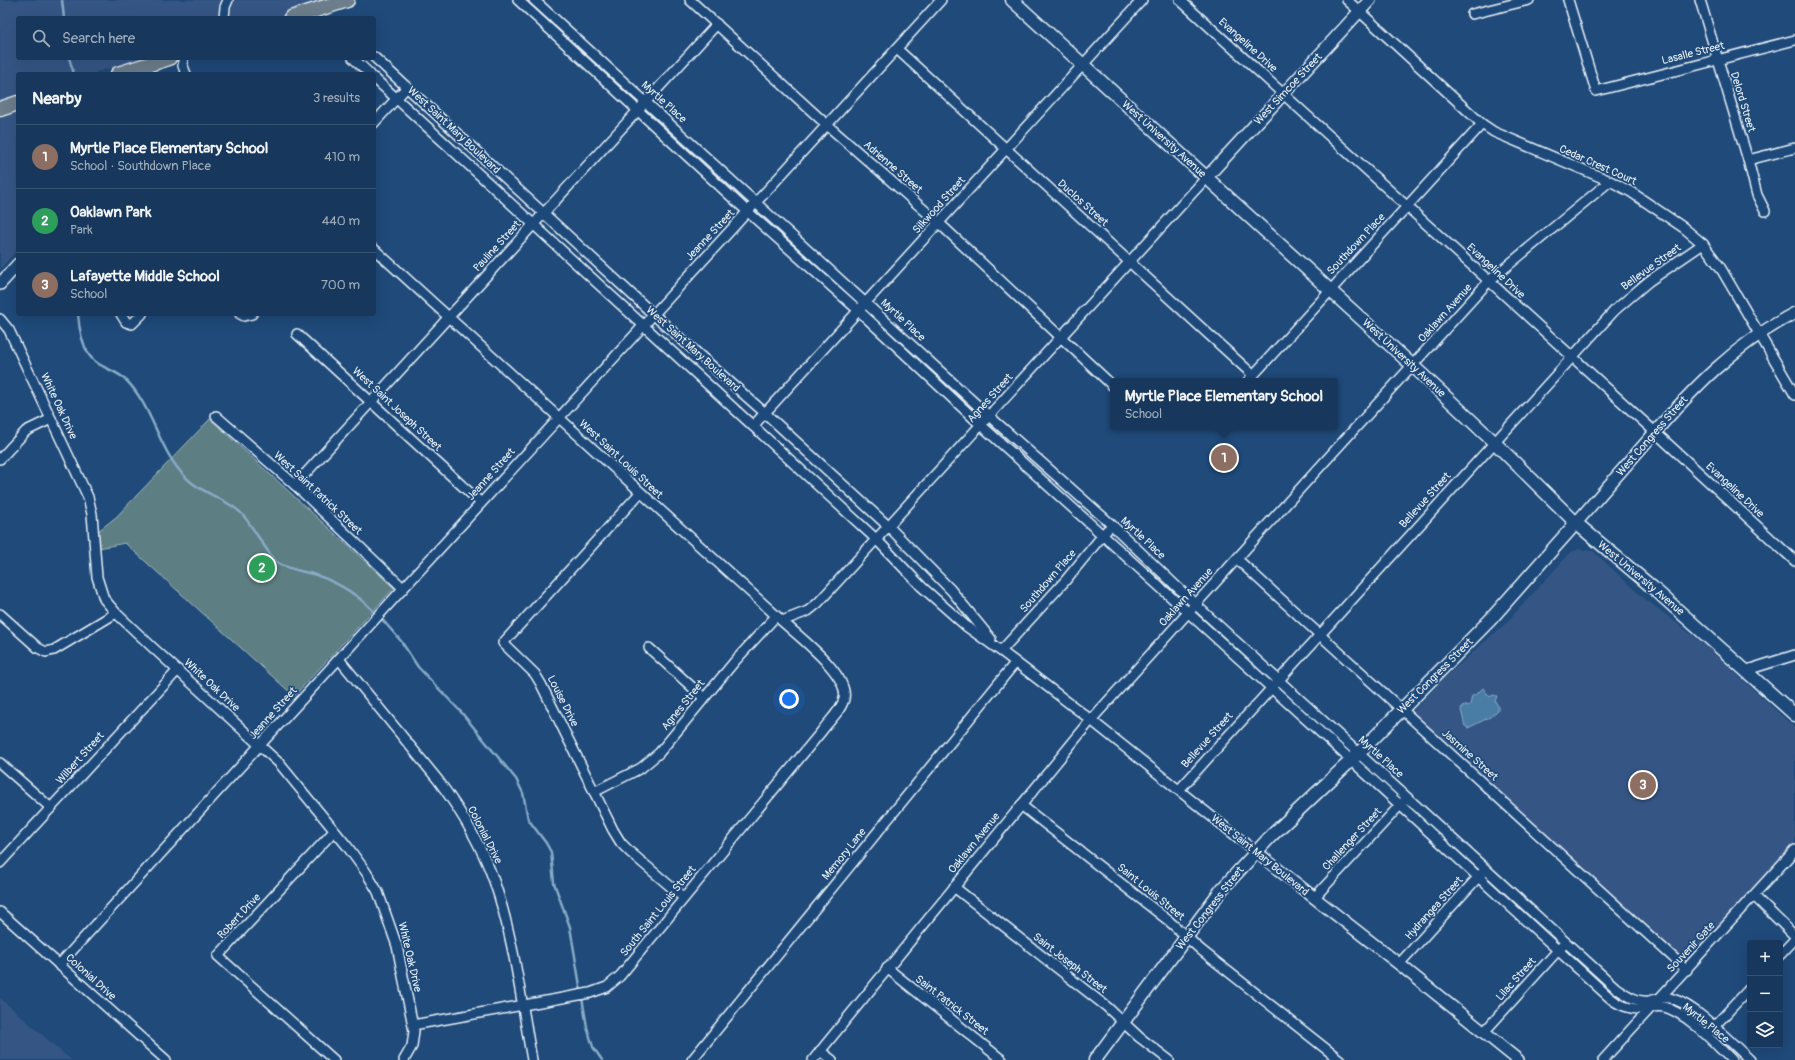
<!DOCTYPE html>
<html lang="en">
<head>
<meta charset="utf-8">
<style>
  body { margin:0; font-family:Pangolin,sans-serif; background:#244365; color:#f1f3f6 }
  .controls { position:absolute; right:12px; bottom:12px; display:grid; overflow:hidden; border-radius:4px; box-shadow:0 4px 16px #0002 }
  .controls button { width:36px; height:36px; display:grid; place-items:center; padding:0; border:0; border-bottom:1px solid #365272; background:#17385c; color:#f1f3f6; font:20px sans-serif }
  .you { position:absolute; left:789px; top:699px; width:14px; height:14px; margin:-10px; border:3px solid #fff; border-radius:50%; background:#1a73e8; box-shadow:0 0 0 6px #1a73e833 }
  .badge { display:grid; place-items:center; width:26px; height:26px; border-radius:50%; background:#ffd166; color:#fff; font-size:13px; font-weight:700 }
  .pin { position:absolute; translate:-50% -50%; border:2px solid #fff; box-shadow:0 1px 4px #0006 }
  .popup { position:absolute; left:1110px; top:378px; width:228px; height:52px; box-sizing:border-box; display:grid; place-content:center; border-radius:4px; background:#17385c; filter:drop-shadow(0 1px 3px #0005); font-size:13px; white-space:nowrap; color:#9eacbb }
  .popup b { font-size:15px; color:#f1f3f6 }
  .popup::after { content:''; position:absolute; left:50%; top:100%; margin-left:-8px; border:8px solid transparent; border-top-color:#17385c }
  .list { margin:0; padding:0; list-style:none }
  h2 { display:flex; justify-content:space-between; align-items:center; height:52px; margin:0; padding:0 16px; font-size:17px }
  h2 small { font-size:13px; font-weight:400; color:#9eacbb }
  .list li { display:grid; grid-template-columns:26px 1fr auto; gap:12px; align-items:center; box-sizing:border-box; height:64px; padding:0 16px; border-top:1px solid #365272 }
  .list b { display:block; font-size:15px; white-space:nowrap }
  .list p { margin:0; font-size:13px; white-space:nowrap; color:#9eacbb }
  .list em { font-size:13px; font-style:normal; color:#9eacbb }
  .icon { flex:none; width:22px; height:22px; fill:none; stroke:currentColor; stroke-width:2; stroke-linecap:round; stroke-linejoin:round }
  .map { position:relative; flex:none; width:1795px; height:1060px; overflow:hidden }
  .search { position:absolute; background:#17385c; box-shadow:0 4px 16px #0002; left:16px; top:16px; width:360px; height:44px; display:flex; align-items:center; gap:10px; box-sizing:border-box; padding:0 14px; border-radius:4px; color:#9eacbb; font-size:15px }
  .panel { position:absolute; background:#17385c; box-shadow:0 4px 16px #0002; left:16px; top:72px; width:360px; height:244px; border-radius:4px }
  .map>svg:first-child { display:block }
  .built { fill:#365785 }
  .green { fill:#5d7e82; stroke:#a2b8bd }
  .water { fill:#487da6; stroke:#88abc7 }
  .lines { fill:none; stroke-linecap:round; stroke-linejoin:round }
  .stream { stroke:#88abc7; stroke-width:2.5 }
  .minor-casing { stroke:#e8f1f8; stroke-width:12 }
  .tertiary-casing { stroke:#e8f1f8; stroke-width:14 }
  .secondary-casing { stroke:#e8f1f8; stroke-width:15 }
  .primary-casing { stroke:#e8f1f8; stroke-width:17 }
  .minor { stroke:#1f4a7a; stroke-width:9 }
  .tertiary { stroke:#1f4a7a; stroke-width:11 }
  .secondary { stroke:#1f4a7a; stroke-width:12 }
  .primary { stroke:#6c7d8b; stroke-width:14 }
  .labels { text-anchor:middle; dominant-baseline:central; stroke-width:3.5; stroke-linejoin:round; paint-order:stroke }
  .street-label { font-size:11px; fill:#e8f1f8; stroke:#1f4a7a }
</style>
</head>
<body>
<div class="map">
<svg width="1795" height="1060" viewBox="0 0 1795 1060">
  <rect width="100%" height="100%" fill="#1f4a7a"/>
  <filter id="ink" filterUnits="userSpaceOnUse"><feTurbulence type="fractalNoise" baseFrequency=".025" numOctaves="2"/><feDisplacementMap in="SourceGraphic" scale="8" xChannelSelector="R" yChannelSelector="G"/><feConvolveMatrix kernelMatrix="1 2 1 2 8 2 1 2 1" color-interpolation-filters="sRGB"/></filter>
  <g filter="url(#ink)">
    <g class="built">
      <path d="M0,0h345l-62,18h-265v40h127l-49,14v2h-78v175l-18,20z"/>
      <path d="M1580,549l13,2 47,44 66,51 89,82v115l-109,119h-3l-269,-247v-5l30,-32 61,-54 66,-72z"/>
      <path d="M0,998l71,62h-71z"/>
    </g>
    <path class="green" d="M210,419l184,169 -100,108 -169,-153 -26,5 -3,-15 20,-16z"/>
    <path class="water" d="M1483,688l7,9 3,-2 4,1 -2,5 3,5v4l-8,7 -22,11 -3,-2 -4,-16 1,-3 8,-2 2,-9 5,-2z"/>
    <g class="lines">
      <g class="stream">
        <path d="M62,0l2,18"/>
        <path d="M69,58l5,16"/>
        <path d="M78,314c1,14 3,28 11,41 9,13 26,14 37,25 29,29 33,76 65,102 15,13 37,17 51,32 10,11 27,42 36,49 12,7 25,8 38,12 23,8 44,21 60,39"/>
        <path d="M380,617l21,24 17,26 43,45 55,67 7,14 5,26 18,24 5,9 3,31 16,44 17,100 6,20 9,13"/>
      </g>
      <g class="minor-casing">
        <g id="minor">
          <path d="M518,0l230,212 110,98 123,115 370,335 258,237c9,8 22,13 34,12 8,-1 13,-4 21,-2 25,7 50,36 68,53"/>
          <path d="M534,0l455,416 123,109 84,80 420,383c9,6 21,15 33,13 9,-2 15,-5 24,-2 25,8 57,43 77,61"/>
          <path d="M690,0l137,125 112,98 174,163"/>
          <path d="M1180,0l475,432 140,129"/>
          <path d="M1347,0l135,124 12,8 116,49 21,11 53,36 19,16 17,23 75,128"/>
          <path d="M1568,0l28,91 199,-51"/>
          <path d="M1700,0l48,160 9,35 8,16"/>
          <path d="M1472,14l57,-14"/>
          <path d="M224,18l1,-11 3,-7"/>
          <path d="M897,49l356,326"/>
          <path d="M374,57l279,257 112,99 123,113 63,64 40,49"/>
          <path d="M183,58v8l3,8"/>
          <path d="M353,58l17,16"/>
          <path d="M374,78l379,348 123,113 46,48 44,39 35,25 90,69 165,132"/>
          <path d="M374,123l33,-36"/>
          <path d="M1748,160l47,-12"/>
          <path d="M374,249l408,372c17,16 68,54 62,78 -3,12 -16,23 -23,33l-201,244 -13,11 -17,6 -177,32"/>
          <path d="M121,314l5,8 6,2 10,-10"/>
          <path d="M240,314l4,2 8,-2"/>
          <path d="M0,319l9,11 79,167 4,17 5,63 7,22 12,14 34,32 129,118 68,83 19,26 12,20 19,54 17,85 -2,15 -8,14"/>
          <path d="M297,334l184,169"/>
          <path d="M1248,381l234,-257"/>
          <path d="M216,416l79,69 108,103"/>
          <path d="M753,426l389,-426"/>
          <path d="M0,459l26,-28 25,-12"/>
          <path d="M295,485l422,-461"/>
          <path d="M640,493l-137,150 32,31 6,10 72,146 8,13 9,9 54,46"/>
          <path d="M1237,559l450,411"/>
          <path d="M0,614l38,34 8,4 8,-2 62,-37"/>
          <path d="M782,621l26,-10 10,-8 388,-425"/>
          <path d="M649,648l55,50"/>
          <path d="M1001,651l64,-70 42,-51"/>
          <path d="M339,659l99,121c23,31 43,64 56,101 20,57 27,119 38,179"/>
          <path d="M1747,670l48,-15"/>
          <path d="M0,763l51,45"/>
          <path d="M1179,790l436,-480 34,-29 54,-37"/>
          <path d="M594,792l47,-24 18,-15 76,-92 41,-45"/>
          <path d="M1021,805l148,116 32,29 139,110"/>
          <path d="M334,831l-116,125 116,104"/>
          <path d="M0,863l178,-193"/>
          <path d="M954,887l153,120 32,30 30,23"/>
          <path d="M1754,896l41,40"/>
          <path d="M1314,898l89,-96"/>
          <path d="M0,912l166,148"/>
          <path d="M1780,955l15,-16"/>
          <path d="M1399,964l83,-91"/>
          <path d="M59,965l882,-965"/>
          <path d="M887,968l115,92"/>
          <path d="M1710,1031l40,-43"/>
          <path d="M1484,1032l77,-85"/>
          <path d="M820,1051l12,9"/>
          <path d="M692,1060l323,-397"/>
          <path d="M813,1060l278,-340 207,-229 191,-210 121,-100"/>
          <path d="M1603,1060l192,-210"/>
        </g>
      </g>
      <g class="tertiary-casing">
        <g id="tertiary">
          <path d="M1206,178l164,-178"/>
          <path d="M0,284l18,-20"/>
          <path d="M1576,523c24,-28 49,-56 73,-84 44,-51 86,-95 146,-126"/>
          <path d="M1256,852l143,112 119,96"/>
        </g>
      </g>
      <g class="secondary-casing">
        <g id="secondary">
          <path d="M1012,0l401,366 81,76 82,81 76,64 143,128"/>
          <path d="M1095,1060l127,-171 49,-53 88,-83 131,-133 86,-97"/>
        </g>
      </g>
      <g class="primary-casing">
        <g id="primary">
          <path d="M291,18l56,-18"/>
          <path d="M118,74l51,-16"/>
          <path d="M0,109l18,-6"/>
        </g>
      </g>
      <use href="#minor" class="minor"/>
      <use href="#tertiary" class="tertiary"/>
      <use href="#secondary" class="secondary"/>
      <use href="#primary" class="primary"/>
    </g>
  </g>
  <g class="labels">
    <g class="street-label">
      <text transform="translate(1248 45) rotate(42)">Evangeline Drive</text>
      <text transform="translate(1693 53) rotate(-14)">Lasalle Street</text>
      <text transform="translate(1288 89) rotate(-47)">West Simcoe Street</text>
      <text transform="translate(664 102) rotate(42)">Myrtle Place</text>
      <text transform="translate(1743 102) rotate(73)">Delord Street</text>
      <text transform="translate(454 130) rotate(43)">West Saint Mary Boulevard</text>
      <text transform="translate(1164 139) rotate(42)">West University Avenue</text>
      <text transform="translate(1598 165) rotate(24)">Cedar Crest Court</text>
      <text transform="translate(893 167) rotate(41)">Adrienne Street</text>
      <text transform="translate(1083 203) rotate(42)">Duclos Street</text>
      <text transform="translate(939 205) rotate(-48)">Silkwood Street</text>
      <text transform="translate(710 235) rotate(-47)">Jeanne Street</text>
      <text transform="translate(1356 244) rotate(-47)">Southdown Place</text>
      <text transform="translate(497 246) rotate(-48)">Pauline Street</text>
      <text transform="translate(1651 267) rotate(-36)">Bellevue Street</text>
      <text transform="translate(1496 271) rotate(43)">Evangeline Drive</text>
      <text transform="translate(1445 313) rotate(-48)">Oaklawn Avenue</text>
      <text transform="translate(903 320) rotate(43)">Myrtle Place</text>
      <text transform="translate(693 349) rotate(42)">West Saint Mary Boulevard</text>
      <text transform="translate(1404 358) rotate(43)">West University Avenue</text>
      <text transform="translate(990 398) rotate(-48)">Agnes Street</text>
      <text transform="translate(59 406) rotate(65)">White Oak Drive</text>
      <text transform="translate(397 409) rotate(43)">West Saint Joseph Street</text>
      <text transform="translate(1652 436) rotate(-49)">West Congress Street</text>
      <text transform="translate(621 459) rotate(43)">West Saint Louis Street</text>
      <text transform="translate(491 474) rotate(-48)">Jeanne Street</text>
      <text transform="translate(1735 490) rotate(43)">Evangeline Drive</text>
      <text transform="translate(318 493) rotate(43)">West Saint Patrick Street</text>
      <text transform="translate(1425 500) rotate(-48)">Bellevue Street</text>
      <text transform="translate(1143 538) rotate(43)">Myrtle Place</text>
      <text transform="translate(1641 578) rotate(40)">West University Avenue</text>
      <text transform="translate(1048 581) rotate(-49)">Southdown Place</text>
      <text transform="translate(1186 597) rotate(-48)">Oaklawn Avenue</text>
      <text transform="translate(1435 676) rotate(-45)">West Congress Street</text>
      <text transform="translate(212 685) rotate(43)">White Oak Drive</text>
      <text transform="translate(563 701) rotate(63)">Louise Drive</text>
      <text transform="translate(683 705) rotate(-51)">Agnes Street</text>
      <text transform="translate(273 713) rotate(-48)">Jeanne Street</text>
      <text transform="translate(1207 740) rotate(-48)">Bellevue Street</text>
      <text transform="translate(1470 755) rotate(42)">Jasmine Street</text>
      <text transform="translate(1381 757) rotate(42)">Myrtle Place</text>
      <text transform="translate(80 758) rotate(-48)">Wilbert Street</text>
      <text transform="translate(485 835) rotate(63)">Colonial Drive</text>
      <text transform="translate(1352 839) rotate(-47)">Challenger Street</text>
      <text transform="translate(974 843) rotate(-51)">Oaklawn Avenue</text>
      <text transform="translate(844 854) rotate(-51)">Memory Lane</text>
      <text transform="translate(1260 855) rotate(39)">West Saint Mary Boulevard</text>
      <text transform="translate(1151 892) rotate(39)">Saint Louis Street</text>
      <text transform="translate(1210 908) rotate(-52)">West Congress Street</text>
      <text transform="translate(1434 908) rotate(-48)">Hydrangea Street</text>
      <text transform="translate(658 911) rotate(-51)">South Saint Louis Street</text>
      <text transform="translate(239 916) rotate(-47)">Robert Drive</text>
      <text transform="translate(1691 947) rotate(-47)">Souvenir Gate</text>
      <text transform="translate(410 957) rotate(77)">White Oak Drive</text>
      <text transform="translate(1070 963) rotate(38)">Saint Joseph Street</text>
      <text transform="translate(91 977) rotate(42)">Colonial Drive</text>
      <text transform="translate(1516 979) rotate(-48)">Lilac Street</text>
      <text transform="translate(952 1005) rotate(38)">Saint Patrick Street</text>
      <text transform="translate(1706 1023) rotate(39)">Myrtle Place</text>
    </g>
  </g>
</svg>
<div class="controls">
<button>+</button>
<button>−</button>
<button><svg class="icon" aria-label="layers" viewBox="0 0 24 24"><path d="M12 4l9 5-9 5-9-5zM3 14l9 5 9-5"/></svg></button>
</div>
<div class="you"></div>
<div class="pin badge" style="left:1224px;top:458px;background:#8d6e63">1</div>
<div class="popup"><b>Myrtle Place Elementary School</b>School</div>
<div class="pin badge" style="left:262px;top:568px;background:#2e9e5b">2</div>
<div class="pin badge" style="left:1643px;top:785px;background:#8d6e63">3</div>
<div class="search"><svg class="icon" aria-label="search" viewBox="0 0 24 24"><circle cx="10" cy="10" r="6"/><path d="M15 15l6 6"/></svg>Search here</div>
<section class="panel">
<h2>Nearby<small>3 results</small></h2>
<ul class="list">
<li><span class="badge" style="background:#8d6e63">1</span><div><b>Myrtle Place Elementary School</b><p>School · Southdown Place</p></div><em>410 m</em></li>
<li><span class="badge" style="background:#2e9e5b">2</span><div><b>Oaklawn Park</b><p>Park</p></div><em>440 m</em></li>
<li><span class="badge" style="background:#8d6e63">3</span><div><b>Lafayette Middle School</b><p>School</p></div><em>700 m</em></li>
</ul>
</section>
</div>
</body>
</html>
